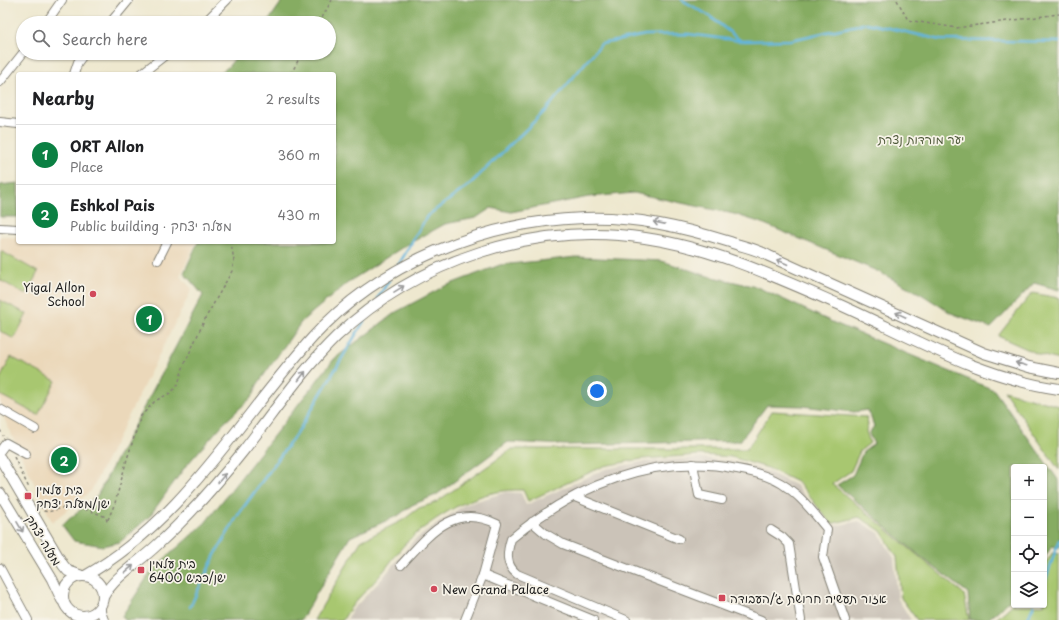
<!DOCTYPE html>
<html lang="en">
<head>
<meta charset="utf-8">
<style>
  body { margin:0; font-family:"Playpen Sans","Playpen Sans Hebrew",sans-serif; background:#f2f2f2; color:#202124 }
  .controls { position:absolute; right:12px; bottom:12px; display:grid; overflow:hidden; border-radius:4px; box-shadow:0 1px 3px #0004 }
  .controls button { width:36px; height:36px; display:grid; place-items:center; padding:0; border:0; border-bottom:1px solid #e0e0e0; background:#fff; color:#202124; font:20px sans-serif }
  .you { position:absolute; left:597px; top:391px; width:14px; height:14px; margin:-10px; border:3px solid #fff; border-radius:50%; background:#1a73e8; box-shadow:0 0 0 6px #1a73e833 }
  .badge { display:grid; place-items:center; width:26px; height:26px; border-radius:50%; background:#0b8043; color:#fff; font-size:13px; font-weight:700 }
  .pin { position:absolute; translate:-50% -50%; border:2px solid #fff; box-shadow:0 1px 4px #0006 }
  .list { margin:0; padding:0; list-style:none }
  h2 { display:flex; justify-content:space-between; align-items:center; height:52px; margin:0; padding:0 16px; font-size:17px }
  h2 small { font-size:13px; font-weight:400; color:#757577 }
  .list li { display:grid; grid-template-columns:26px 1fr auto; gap:12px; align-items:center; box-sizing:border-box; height:60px; padding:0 16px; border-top:1px solid #e0e0e0 }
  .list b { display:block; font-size:15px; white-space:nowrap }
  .list p { margin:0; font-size:13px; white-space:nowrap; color:#757577 }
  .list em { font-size:13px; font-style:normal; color:#757577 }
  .icon { flex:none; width:22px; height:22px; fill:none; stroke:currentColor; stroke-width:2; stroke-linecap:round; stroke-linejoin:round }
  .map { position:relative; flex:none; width:1059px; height:620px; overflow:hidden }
  .search { position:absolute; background:#fff; box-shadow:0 1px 3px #0004; left:16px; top:16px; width:320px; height:44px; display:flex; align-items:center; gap:10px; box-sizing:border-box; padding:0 14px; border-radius:22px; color:#757577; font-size:15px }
  .panel { position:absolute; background:#fff; box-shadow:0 1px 3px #0004; left:16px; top:72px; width:320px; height:172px; border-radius:4px }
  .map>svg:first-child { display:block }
  .built { fill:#ebd8ba }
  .industrial { fill:#cbc3b8 }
  .green { fill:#a8c76f; stroke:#627246 }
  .forest { fill:#86ac62; stroke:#51643f }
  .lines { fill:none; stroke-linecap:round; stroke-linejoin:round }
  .stream { stroke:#62b5de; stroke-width:2.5 }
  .minor-casing { stroke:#858276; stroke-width:10 }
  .major-casing { stroke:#858276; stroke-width:12 }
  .path { stroke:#858276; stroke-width:1.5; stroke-dasharray:3 3; stroke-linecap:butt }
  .minor { stroke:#fff; stroke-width:8 }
  .major { stroke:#fff; stroke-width:10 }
  .oneway { stroke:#999 }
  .poi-dot { fill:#d1495b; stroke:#f7f3e8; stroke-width:1.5 }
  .labels { text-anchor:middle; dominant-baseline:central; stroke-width:3.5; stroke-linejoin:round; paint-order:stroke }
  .park-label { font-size:12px; fill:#4d5839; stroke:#f7f3e8 }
  .poi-label { font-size:12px; fill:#1c1c1c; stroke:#f7f3e8; text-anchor:start }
  .street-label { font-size:12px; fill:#1c1c1c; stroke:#f7f3e8 }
</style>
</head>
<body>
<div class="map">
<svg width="1059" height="620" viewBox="0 0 1059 620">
  <rect width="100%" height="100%" fill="#f7f3e8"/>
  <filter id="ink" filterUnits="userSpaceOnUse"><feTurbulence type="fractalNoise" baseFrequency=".025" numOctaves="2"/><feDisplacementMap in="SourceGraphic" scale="8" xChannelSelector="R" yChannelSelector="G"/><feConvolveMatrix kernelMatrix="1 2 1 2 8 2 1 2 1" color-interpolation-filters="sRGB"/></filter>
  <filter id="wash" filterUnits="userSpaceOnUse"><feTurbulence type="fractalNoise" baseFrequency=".012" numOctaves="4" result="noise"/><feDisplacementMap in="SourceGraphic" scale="16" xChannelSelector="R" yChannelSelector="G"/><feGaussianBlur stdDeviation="0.9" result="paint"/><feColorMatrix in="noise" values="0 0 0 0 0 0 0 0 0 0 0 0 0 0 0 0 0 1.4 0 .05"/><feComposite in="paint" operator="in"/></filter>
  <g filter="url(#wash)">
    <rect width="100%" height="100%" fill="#eee8cf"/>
    <path class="built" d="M0,236l18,2v4h178l-16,34 12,13 -101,202 -39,31 -52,-112z"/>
    <path class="industrial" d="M701,458l30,3 35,10 31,15 32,41 30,-6 20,12 15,25 4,41 13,21h-564l4,-9 28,-29 34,-41 51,-36 42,-13 15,1 5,12 79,-36 37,-7z"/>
    <g class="green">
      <path d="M1,251l37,21 -12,23 -26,-15z"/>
      <path d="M1032,293l27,5v62l-19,-5 -42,-19z"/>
      <path d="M0,300l27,14 -13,25 -14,-8z"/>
      <path d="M11,357l45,24 -18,34 -38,-20v-16z"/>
      <path d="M1004,391l55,15v64z"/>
      <path d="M772,411l94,6 2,8 -2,6 4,12 -10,8 -9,20 -19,13 132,110 5,26h-52l-16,-22 -4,-41 -16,-26 -22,-14 -28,7 -32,-41 -31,-15 -37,-11 -30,-2 -59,4 -38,7 -76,35 -5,-11c-42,-2 -81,22 -112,48 -13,12 -23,29 -35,42 -12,13 -25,24 -33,40h-29l47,-79 42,-21 16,-12 16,-5 77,-54h235z"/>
      <path d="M1052,553l7,1v66h-64l19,-17v2h30v-39z"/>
    </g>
    <g class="forest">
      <path d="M283,0h776v290l-25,-7 -43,45 -40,-15 -30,-19 -44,-23 -115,-48 -28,-9 -100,-21 -45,4 -78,15 -20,-4 -15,10 -31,6 -42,23 -53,34 -48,40 -45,64 -4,11 -30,28 -38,43 -36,50 -29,25 -17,4 -29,-5 -12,-16 35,-29 106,-201 -19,-22 14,-31h136v-168h-115l9,-7 11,-14h90v-30h-62z"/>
      <path d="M18,183v34h-18v-32z"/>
      <path d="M577,257l85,4 46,15 49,11 75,35 162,68 65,91v67l-7,-2 -8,13v-92h-30v130l-27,23h-17l-2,-27 -47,-36 -84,-72 16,-10 10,-23 11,-8 -5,-10 5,-8 -6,-16 -14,2 -52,-6 -35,-1 -27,36 -175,4 -57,-3 -72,53 -24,10 -13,10 -49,22 -49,83h-176l-3,-4 30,-46 53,-47 129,-164 62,-47 49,-26 55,-21z"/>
    </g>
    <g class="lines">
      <g class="stream">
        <path d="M682,0l26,15 33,26"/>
        <path d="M398,266l29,-50 41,-30 78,-76 55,-66 44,-9 43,-1 53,7 50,-1 76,-17 74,17 118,2"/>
        <path d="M378,298l11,-18"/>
        <path d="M1044,585l15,-45"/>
        <path d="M190,607l25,-52 23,-40 63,-88 66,-111"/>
        <path d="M1027,620l7,-15"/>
      </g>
    </g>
  </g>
  <g filter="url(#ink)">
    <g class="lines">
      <g class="minor-casing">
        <g id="minor">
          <path d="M46,23l16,-23"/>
          <path d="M110,23l19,-23"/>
          <path d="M204,23l23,-23"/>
          <path d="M74,74l4,-12 7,-9"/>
          <path d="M141,74l27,-21"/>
          <path d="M0,82l23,-29"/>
          <path d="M0,122l18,2"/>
          <path d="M0,228l18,1"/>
          <path d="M158,260l9,-18"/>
          <path d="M0,409l35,20"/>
          <path d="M0,451l6,-8 20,11"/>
          <path d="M693,464l6,31 23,5"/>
          <path d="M575,497l104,42"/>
          <path d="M532,522l14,12 17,10 198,76"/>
          <path d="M771,530l11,7 7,7 12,76"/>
          <path d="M401,565c28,-30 52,-63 96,-41l-14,51"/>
          <path d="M0,568l28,52"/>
          <path d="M101,604v8l3,8"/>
          <path d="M77,616l5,4"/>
          <path d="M465,620l18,-45 110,45"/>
          <path d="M626,620l-109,-46c-12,-9 -10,-22 -6,-35 63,-53 145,-87 226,-70 18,3 37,8 51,19 16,11 27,27 39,41l-4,28 22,63"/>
        </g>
      </g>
      <g class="major-casing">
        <g id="major">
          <path d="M0,458l63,107 5,6 14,5"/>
          <path d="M0,493l52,86 10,21"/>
          <circle cx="83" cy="596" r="20"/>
          <path d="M85,576c99,-56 154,-157 228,-239 67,-74 172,-116 271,-119 50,-2 98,9 146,24 14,5 27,7 39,14l215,97 45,14 30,6"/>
          <path d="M103,597c12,-21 35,-34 53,-51 32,-29 61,-62 88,-96 30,-38 58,-80 93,-114 81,-76 198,-115 308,-98 68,10 131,39 193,66 72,32 142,74 221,85"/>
        </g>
      </g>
      <g class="path">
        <path d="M897,0l11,20 48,8 103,-14"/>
        <path d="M319,23l13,-23"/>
        <path d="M291,74l11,-21"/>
        <path d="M0,430l3,6"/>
        <path d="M14,457l15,31"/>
        <path d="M40,506l4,5c7,2 12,-2 18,-3 17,-3 29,3 44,9l1,5 8,-19 12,-44 14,-43 14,-15 17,-9 6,-8 6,-19 21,-46 27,-48 2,-10 -3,-19"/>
      </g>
      <use href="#minor" class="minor"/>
      <use href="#major" class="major"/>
    </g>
    <defs><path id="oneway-shaft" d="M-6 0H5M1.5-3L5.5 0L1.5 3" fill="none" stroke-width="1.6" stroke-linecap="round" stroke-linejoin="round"/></defs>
    <g class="oneway">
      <use href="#oneway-shaft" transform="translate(659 223) rotate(-169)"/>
      <use href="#oneway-shaft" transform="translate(782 262) rotate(-157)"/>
      <use href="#oneway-shaft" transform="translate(399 289) rotate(-32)"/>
      <use href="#oneway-shaft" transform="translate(901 315) rotate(-155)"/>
      <use href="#oneway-shaft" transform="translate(1021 364) rotate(-164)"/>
      <use href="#oneway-shaft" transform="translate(302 376) rotate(-52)"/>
      <use href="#oneway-shaft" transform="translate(222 478) rotate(-50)"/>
      <use href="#oneway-shaft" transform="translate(20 527) rotate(60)"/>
      <use href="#oneway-shaft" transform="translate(129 569) rotate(-40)"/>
    </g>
  </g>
  <g class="poi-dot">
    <circle cx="93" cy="294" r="4"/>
    <rect x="24" y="492" width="8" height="8" rx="2"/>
    <rect x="137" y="566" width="8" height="8" rx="2"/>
    <circle cx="434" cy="589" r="4"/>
    <rect x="718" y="594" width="8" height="8" rx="2"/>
  </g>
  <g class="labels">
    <g class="park-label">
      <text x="921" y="139">יער מורדות נצרת</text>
    </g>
    <g class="poi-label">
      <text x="85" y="287" text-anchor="end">Yigal Allon<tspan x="85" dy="14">School</tspan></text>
      <text x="36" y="489">בית עלמין<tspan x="36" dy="14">ישן/מעלה יצחק</tspan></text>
      <text x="149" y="563">בית עלמין<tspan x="149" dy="14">ישן/כביש 6400</tspan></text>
      <text x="442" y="589">New Grand Palace</text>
      <text x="730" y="598">אזור תעשיה חרושת ג׳/העבודה</text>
    </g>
    <g class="street-label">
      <text transform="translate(44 540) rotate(59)">מעלה יצחק</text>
    </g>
  </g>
</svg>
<div class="controls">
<button>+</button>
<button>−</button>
<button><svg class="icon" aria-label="locate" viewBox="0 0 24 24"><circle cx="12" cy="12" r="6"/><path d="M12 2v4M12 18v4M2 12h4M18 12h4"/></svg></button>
<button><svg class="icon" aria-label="layers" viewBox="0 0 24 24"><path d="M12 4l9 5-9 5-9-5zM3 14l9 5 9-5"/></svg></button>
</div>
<div class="you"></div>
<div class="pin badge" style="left:149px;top:319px">1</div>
<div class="pin badge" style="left:64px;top:460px">2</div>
<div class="search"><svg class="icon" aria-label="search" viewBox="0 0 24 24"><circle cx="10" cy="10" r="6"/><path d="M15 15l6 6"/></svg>Search here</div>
<section class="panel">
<h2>Nearby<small>2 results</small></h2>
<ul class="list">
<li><span class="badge">1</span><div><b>ORT Allon</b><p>Place</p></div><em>360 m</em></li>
<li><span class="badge">2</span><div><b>Eshkol Pais</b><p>Public building · מעלה יצחק</p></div><em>430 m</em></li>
</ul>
</section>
</div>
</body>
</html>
